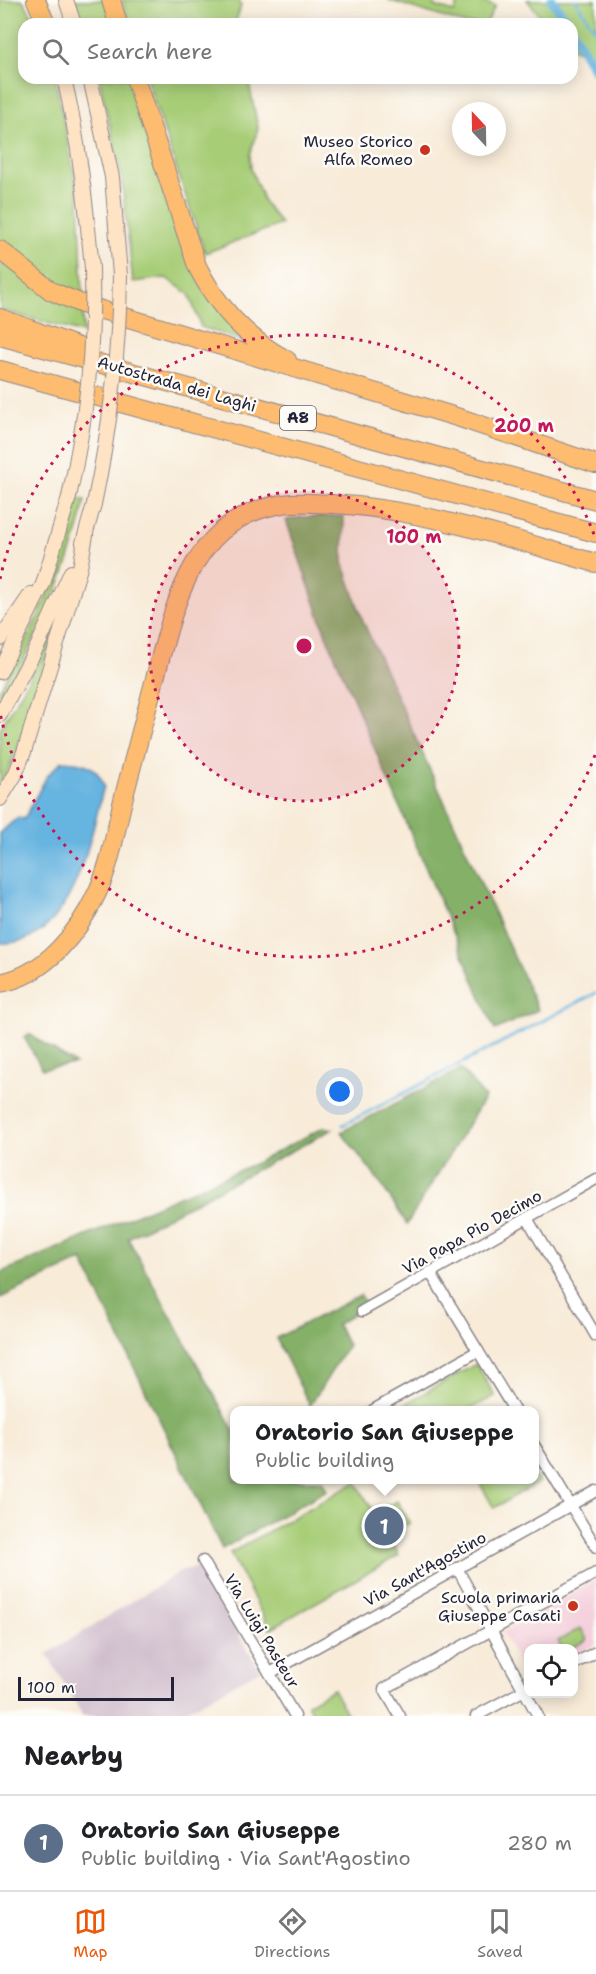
<!DOCTYPE html>
<html lang="en">
<head>
<meta charset="utf-8">
<style>
  body { margin:0; font-family:"Shantell Sans",sans-serif; background:#f6f6f6; color:#202124 }
  .controls { position:absolute; right:18px; bottom:18px; display:grid; overflow:hidden; border-radius:12px; box-shadow:0 3px 15px #0003 }
  .controls button { width:54px; height:54px; display:grid; place-items:center; padding:0; border:0; border-bottom:2px solid #e0e0e0; background:#fff; color:#202124; font:30px sans-serif }
  .compass { position:absolute; left:452px; top:102px; width:54px; height:54px; border-radius:50%; background:#fff; box-shadow:0 3px 15px #0003; rotate:338deg }
  .scale { position:absolute; left:18px; bottom:15px; width:156px; box-sizing:border-box; padding-left:6px; border:3px solid #22223b; border-top:0; font-size:16px; line-height:21px; white-space:nowrap; color:#22223b; -webkit-text-stroke:4px #fdfcf7; paint-order:stroke }
  .you { position:absolute; left:340px; top:1092px; width:21px; height:21px; margin:-15px; border:4px solid #fff; border-radius:50%; background:#1a73e8; box-shadow:0 0 0 9px #1a73e833 }
  .badge { display:grid; place-items:center; width:39px; height:39px; border-radius:50%; background:#ea580c; color:#fff; font-size:20px; font-weight:700 }
  .pin { position:absolute; translate:-50% -50%; border:3px solid #fff; box-shadow:0 2px 6px #0006 }
  .popup { position:absolute; left:230px; top:1406px; width:309px; height:78px; box-sizing:border-box; display:grid; place-content:center; border-radius:12px; background:#fff; filter:drop-shadow(0 2px 4px #0005); font-size:20px; white-space:nowrap; color:#757577 }
  .popup b { font-size:22px; color:#202124 }
  .popup::after { content:''; position:absolute; left:50%; top:100%; margin-left:-12px; border:12px solid transparent; border-top-color:#fff }
  .list { margin:0; padding:0; list-style:none }
  h2 { display:flex; justify-content:space-between; align-items:center; height:78px; margin:0; padding:0 24px; font-size:26px }
  h2 small { font-size:20px; font-weight:400; color:#757577 }
  .list li { display:grid; grid-template-columns:39px 1fr auto; gap:18px; align-items:center; box-sizing:border-box; height:96px; padding:0 24px; border-top:2px solid #e0e0e0 }
  .list b { display:block; font-size:22px; white-space:nowrap }
  .list p { margin:0; font-size:20px; white-space:nowrap; color:#757577 }
  .list em { font-size:20px; font-style:normal; color:#757577 }
  .icon { flex:none; width:33px; height:33px; fill:none; stroke:currentColor; stroke-width:2; stroke-linecap:round; stroke-linejoin:round }
  .map { position:relative; flex:none; width:596px; height:1716px; overflow:hidden }
  .search { position:absolute; background:#fff; box-shadow:0 3px 15px #0003; left:18px; right:18px; top:18px; height:66px; display:flex; align-items:center; gap:15px; box-sizing:border-box; padding:0 21px; border-radius:18px; color:#757577; font-size:22px }
  .sheet { height:174px; background:#fff }
  nav { display:flex; justify-content:space-around; align-items:center; box-sizing:border-box; height:84px; border-top:2px solid #e0e0e0; background:#fff; font-size:16px; color:#757577 }
  nav a { display:grid; justify-items:center; gap:3px }
  nav .on { color:#ea580c }
  .map>svg:first-child { display:block }
  .built { fill:#f4cfdc }
  .industrial { fill:#d0bdcc }
  .green { fill:#a7cd77; stroke:#647859; stroke-width:1.5 }
  .forest { fill:#85b068; stroke:#546952; stroke-width:1.5 }
  .water { fill:#66b4e0; stroke:#446b8e; stroke-width:1.5 }
  .lines { fill:none; stroke-linecap:round; stroke-linejoin:round }
  .stream { stroke:#66b4e0; stroke-width:3 }
  .canal { stroke:#66b4e0; stroke-width:10 }
  .minor-casing { stroke:#8d868a; stroke-width:13 }
  .secondary-casing { stroke:#8d868a; stroke-width:16 }
  .motorway-casing { stroke:#8d868a; stroke-width:20 }
  .minor { stroke:#fff; stroke-width:10 }
  .secondary { stroke:#fee4c5; stroke-width:14 }
  .motorway { stroke:#fdbc6f; stroke-width:18 }
  .secondary-bridge-casing { stroke:#8d868a; stroke-width:16; stroke-linecap:butt }
  .secondary-bridge { stroke:#fee4c5; stroke-width:14 }
  .ring { fill:none; stroke:#c2185b; stroke-width:3; stroke-dasharray:3 6 }
  .poi-dot { fill:#c8321e; stroke:#fdfcf7; stroke-width:2 }
  .labels { text-anchor:middle; dominant-baseline:central; stroke-width:5; stroke-linejoin:round; paint-order:stroke }
  .shield { fill:#fdfcf7; stroke:#646373; stroke-width:1.5 }
  .shield-label { font-size:15px; font-weight:bold; fill:#22223b }
  .poi-label { font-size:16px; fill:#22223b; stroke:#fdfcf7; text-anchor:end }
  .street-label { font-size:16px; fill:#22223b; stroke:#fdfcf7 }
  .centre { fill:#c2185b; stroke:#fdfcf7; stroke-width:3 }
  .ring-label { font-size:18px; text-anchor:middle; font-weight:bold; fill:#c2185b; stroke:#fdfcf7; stroke-width:5; stroke-linejoin:round; paint-order:stroke }
</style>
</head>
<body>
<div class="map">
<svg width="596" height="1716" viewBox="0 0 596 1716">
  <rect width="100%" height="100%" fill="#fdfcf7"/>
  <filter id="ink" filterUnits="userSpaceOnUse"><feTurbulence type="fractalNoise" baseFrequency=".0167" numOctaves="2"/><feDisplacementMap in="SourceGraphic" scale="12" xChannelSelector="R" yChannelSelector="G"/><feConvolveMatrix kernelMatrix="1 2 1 2 8 2 1 2 1" color-interpolation-filters="sRGB"/></filter>
  <filter id="wash" filterUnits="userSpaceOnUse"><feTurbulence type="fractalNoise" baseFrequency=".008" numOctaves="4" result="noise"/><feDisplacementMap in="SourceGraphic" scale="24" xChannelSelector="R" yChannelSelector="G"/><feGaussianBlur stdDeviation="1.35" result="paint"/><feColorMatrix in="noise" values="0 0 0 0 0 0 0 0 0 0 0 0 0 0 0 0 0 1.4 0 .05"/><feComposite in="paint" operator="in"/></filter>
  <g filter="url(#wash)">
    <rect width="100%" height="100%" fill="#f8ebd8"/>
    <path class="built" d="M596,1580v64l-22,12v-8h-46l-1,34 -24,-50z"/>
    <path class="industrial" d="M198,1567l62,103 -84,46h-93l-36,-62 136,-84z"/>
    <g class="green">
      <path d="M0,0h23l14,24h-13v54h31l24,119 4,101 -19,-7 -64,-48z"/>
      <path d="M74,0h32l7,24h-31z"/>
      <path d="M122,0h116l3,6 -6,18h-106z"/>
      <path d="M388,0h48l-2,6 20,6 6,-12h16l19,6 -9,18h-21z"/>
      <path d="M527,0h69v59l-24,-11v-24h-25z"/>
      <path d="M99,78h31l63,189 70,81 -62,-21 -12,-33 -23,-16 -33,4 -12,-109z"/>
      <path d="M146,78h102l10,50 -8,27 1,14 13,33 17,22 -76,29z"/>
      <path d="M0,256l83,56v21l-83,-23z"/>
      <path d="M78,498l7,2c-14,73 -50,139 -85,204v-15c35,-60 64,-124 78,-191z"/>
      <path d="M52,638l-33,108 -19,40v-57l32,-55 16,-33z"/>
      <path d="M476,1364l19,32 -27,14h-74z"/>
      <path d="M534,1474l5,8 -45,26 -16,-28h56z"/>
      <path d="M356,1482l43,73 -129,74 -40,-76z"/>
      <path d="M397,1501l13,22 -12,6 -12,-22z"/>
      <path d="M581,1628l6,12 -15,8h-10l-4,-7z"/>
      <path d="M333,1689l15,27h-34l-7,-12z"/>
    </g>
    <g class="forest">
      <path d="M344,516l-1,46 20,59 175,389 -43,20 -169,-395 -40,-115 15,-3z"/>
      <path d="M29,1034l46,30 -33,5 -18,-32z"/>
      <path d="M461,1069l24,28 -78,127 -28,-43 -38,-49z"/>
      <path d="M324,1127l9,2 -205,109 106,193v49h88l5,10 -105,59 -140,-289 -82,38v-25l254,-109z"/>
      <path d="M361,1295l5,10 -29,20 11,20 -38,61 -34,-68z"/>
    </g>
    <path class="water" d="M62,761c21,1 35,3 42,25 -14,51 -31,162 -104,157v-110l18,-16 6,2 23,-43z"/>
    <g class="lines">
      <g class="stream">
        <path d="M575,0l21,31"/>
        <path d="M343,1125l253,-132"/>
      </g>
      <g class="canal">
        <path d="M552,0l16,24"/>
        <path d="M572,31l24,41"/>
      </g>
    </g>
  </g>
  <g filter="url(#ink)">
    <g class="lines">
      <g class="minor-casing">
        <g id="minor">
          <path d="M527,1218l69,118"/>
          <path d="M430,1272l84,138"/>
          <path d="M362,1311l234,-132"/>
          <path d="M373,1410l105,-59"/>
          <path d="M534,1445l62,102"/>
          <path d="M203,1561l92,155"/>
          <path d="M457,1568l81,148"/>
          <path d="M574,1664l22,-12"/>
          <path d="M270,1673l326,-182"/>
          <path d="M400,1716l-16,-27 212,-116"/>
          <path d="M476,1716l52,-28"/>
        </g>
      </g>
      <g class="secondary-casing">
        <g id="secondary">
          <path d="M66,0l8,24"/>
          <path d="M64,78c15,63 22,126 28,190"/>
          <path d="M90,78l22,99 8,98"/>
          <path d="M83,543l11,-39"/>
          <path d="M0,639l31,-45"/>
          <path d="M0,672l43,-88 26,-87"/>
          <path d="M0,715l38,-70 33,-73"/>
          <path d="M0,799l15,-24 9,-23 56,-184 6,-33"/>
        </g>
      </g>
      <g class="motorway-casing">
        <g id="motorway">
          <path d="M36,0l10,24"/>
          <path d="M111,0l7,24"/>
          <path d="M135,78l62,188c20,40 50,73 90,94"/>
          <path d="M0,250l51,41 31,13 378,114 136,46"/>
          <path d="M0,318l84,31"/>
          <path d="M0,336l596,164"/>
          <path d="M0,370l596,163"/>
          <path d="M0,983c45,-8 79,-51 97,-90 14,-29 19,-66 27,-97 11,-43 23,-86 34,-129 18,-68 36,-144 115,-161 20,-5 40,-3 59,-2 90,5 178,35 264,59"/>
        </g>
      </g>
      <use href="#minor" class="minor"/>
      <use href="#secondary" class="secondary"/>
      <use href="#motorway" class="motorway"/>
      <g class="secondary-bridge-casing">
        <g id="secondary-bridge">
          <path d="M69,497c18,-82 25,-145 23,-229"/>
          <path d="M94,504c17,-79 25,-149 26,-229"/>
        </g>
      </g>
      <use href="#secondary-bridge" class="secondary-bridge"/>
    </g>
  </g>
  <circle cx="304" cy="646" r="155" fill="#c2185b" fill-opacity=".12"/>
  <g class="ring">
    <circle cx="304" cy="646" r="155"/>
    <path d="M595 755A311 311 0 0 1 0 713M0 579A311 311 0 0 1 595 537"/>
  </g>
  <g class="poi-dot">
    <circle cx="425" cy="150" r="6"/>
    <circle cx="573" cy="1606" r="6"/>
  </g>
  <g class="labels">
    <rect class="shield" x="280" y="406" width="36" height="24" rx="4.5"/>
    <g class="shield-label">
      <text x="298" y="418">A8</text>
    </g>
    <g class="poi-label">
      <text x="413" y="141">Museo Storico<tspan x="413" dy="18">Alfa Romeo</tspan></text>
      <text x="561" y="1597">Scuola primaria<tspan x="561" dy="18">Giuseppe Casati</tspan></text>
    </g>
    <g class="street-label">
      <text transform="translate(177 384) rotate(16)">Autostrada dei Laghi</text>
      <text transform="translate(472 1232) rotate(-29)">Via Papa Pio Decimo</text>
      <text transform="translate(425 1569) rotate(-29)">Via Sant'Agostino</text>
      <text transform="translate(262 1631) rotate(59)">Via Luigi Pasteur</text>
    </g>
  </g>
  <circle cx="304" cy="646" r="9" class="centre"/>
  <g class="ring-label">
    <text x="524" y="432">200 m</text>
    <text x="414" y="543">100 m</text>
  </g>
</svg>
<div class="controls">
<button><svg class="icon" aria-label="locate" viewBox="0 0 24 24"><circle cx="12" cy="12" r="6"/><path d="M12 2v4M12 18v4M2 12h4M18 12h4"/></svg></button>
</div>
<svg class="compass" viewBox="-18 -18 36 36"><path d="M0-13l5 13h-10z" fill="#e53935"/><path d="M0 13l5-13h-10z" fill="#757577"/></svg>
<div class="scale">100 m</div>
<div class="you"></div>
<div class="pin badge" style="left:384px;top:1526px;background:#5c6f8a">1</div>
<div class="popup"><b>Oratorio San Giuseppe</b>Public building</div>
<div class="search"><svg class="icon" aria-label="search" viewBox="0 0 24 24"><circle cx="10" cy="10" r="6"/><path d="M15 15l6 6"/></svg>Search here</div>
</div>
<section class="sheet">
<h2>Nearby<small></small></h2>
<ul class="list">
<li><span class="badge" style="background:#5c6f8a">1</span><div><b>Oratorio San Giuseppe</b><p>Public building · Via Sant'Agostino</p></div><em>280 m</em></li>
</ul>
</section>
<nav>
<a class="on"><svg class="icon" aria-label="map" viewBox="0 0 24 24"><path d="M3 6l6-2 6 2 6-2v14l-6 2-6-2-6 2zM9 4v14M15 6v14"/></svg>Map</a>
<a><svg class="icon" aria-label="directions" viewBox="0 0 24 24"><path d="M12 3l9 9-9 9-9-9zM9 14v-3h6M13 9l2 2-2 2"/></svg>Directions</a>
<a><svg class="icon" aria-label="saved" viewBox="0 0 24 24"><path d="M7 4h10v16l-5-4-5 4z"/></svg>Saved</a>
</nav>
</body>
</html>
